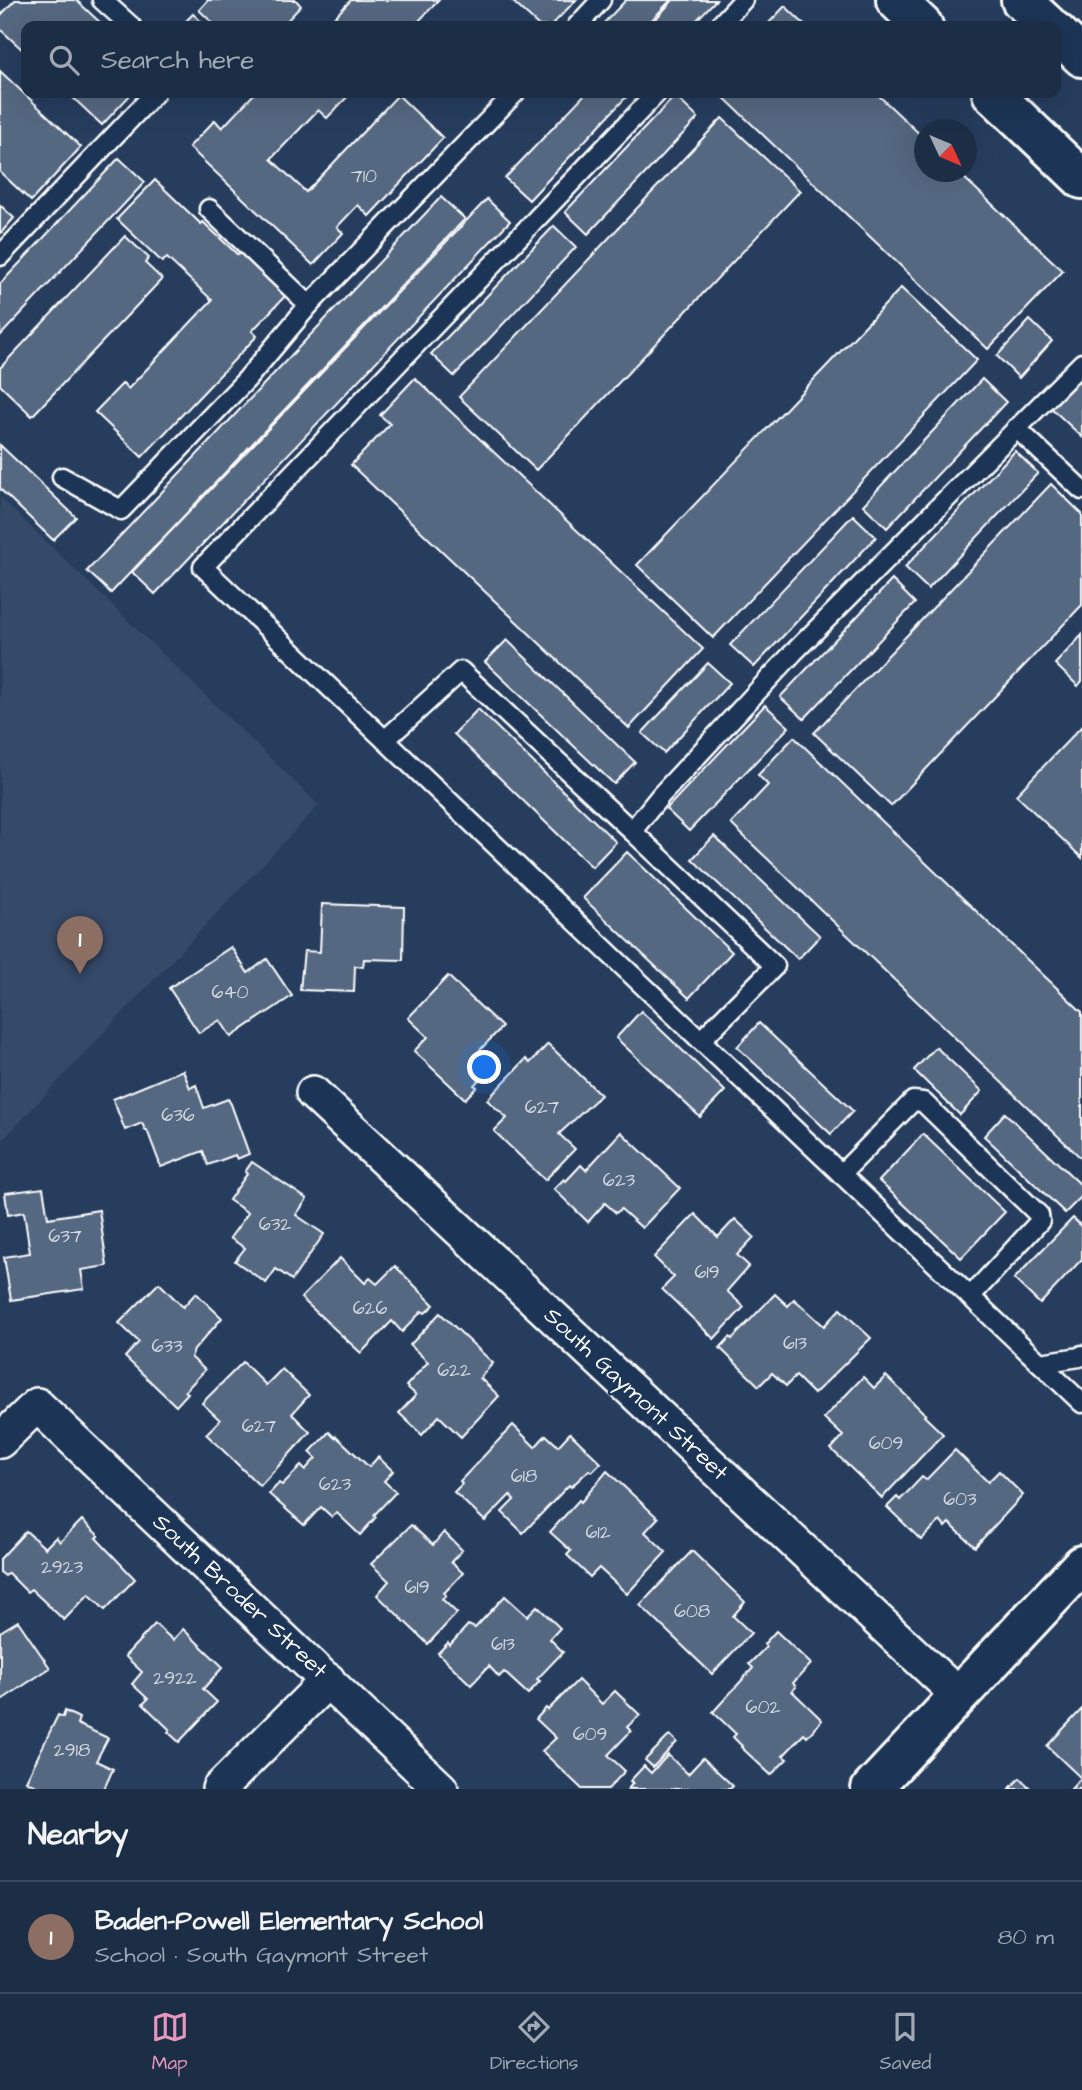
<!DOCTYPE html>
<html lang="en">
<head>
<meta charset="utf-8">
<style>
  body { margin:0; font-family:"Architects Daughter",sans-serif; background:#25364d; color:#f1f3f6 }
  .compass { position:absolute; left:914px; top:119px; width:63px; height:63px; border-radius:50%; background:#1c2e46; box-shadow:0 7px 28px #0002; rotate:134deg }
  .you { position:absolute; left:485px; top:1068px; width:24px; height:24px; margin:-18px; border:5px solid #fff; border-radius:50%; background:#1a73e8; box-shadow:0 0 0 10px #1a73e833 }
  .badge { display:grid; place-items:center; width:46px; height:46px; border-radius:50%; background:#e797bd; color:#fff; font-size:23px; font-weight:700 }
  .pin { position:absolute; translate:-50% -58px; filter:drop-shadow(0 2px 4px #0008) }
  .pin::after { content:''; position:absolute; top:37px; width:24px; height:21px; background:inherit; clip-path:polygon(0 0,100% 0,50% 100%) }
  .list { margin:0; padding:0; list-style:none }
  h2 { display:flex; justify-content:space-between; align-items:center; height:91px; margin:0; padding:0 28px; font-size:30px }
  h2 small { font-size:23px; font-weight:400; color:#a0a8b3 }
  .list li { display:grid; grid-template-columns:46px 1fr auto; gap:21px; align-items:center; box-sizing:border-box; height:112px; padding:0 28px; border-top:2px solid #3a4a5f }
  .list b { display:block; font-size:26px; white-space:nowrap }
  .list p { margin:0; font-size:23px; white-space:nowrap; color:#a0a8b3 }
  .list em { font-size:23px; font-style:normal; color:#a0a8b3 }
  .icon { flex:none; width:38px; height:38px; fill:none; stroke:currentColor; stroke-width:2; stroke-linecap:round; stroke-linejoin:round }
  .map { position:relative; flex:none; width:1082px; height:1789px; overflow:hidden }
  .search { position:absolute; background:#1c2e46; box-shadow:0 7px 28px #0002; left:21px; right:21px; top:21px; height:77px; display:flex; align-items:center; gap:18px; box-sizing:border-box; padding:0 24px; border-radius:14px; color:#a0a8b3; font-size:26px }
  .sheet { height:203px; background:#1c2e46 }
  nav { display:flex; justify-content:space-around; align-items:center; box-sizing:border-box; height:98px; border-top:2px solid #3a4a5f; background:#1c2e46; font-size:19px; color:#a0a8b3 }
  nav a { display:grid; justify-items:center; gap:4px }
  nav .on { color:#e797bd }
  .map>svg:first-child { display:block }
  .built { fill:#344a68 }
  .building { fill:#556781; stroke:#fff; stroke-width:2 }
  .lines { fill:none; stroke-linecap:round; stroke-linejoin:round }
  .service-casing { stroke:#fff; stroke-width:23 }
  .minor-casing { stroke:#fff; stroke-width:38 }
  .tertiary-casing { stroke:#fff; stroke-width:44 }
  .primary-casing { stroke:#fff; stroke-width:44 }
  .service { stroke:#1d3557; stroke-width:18 }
  .minor { stroke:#1d3557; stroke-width:33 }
  .tertiary { stroke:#1d3557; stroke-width:38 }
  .primary { stroke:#1d3557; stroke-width:38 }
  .labels { text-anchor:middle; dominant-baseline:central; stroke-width:5; stroke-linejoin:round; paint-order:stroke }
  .number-label { font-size:19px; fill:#d4d9e0 }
  .street-label { font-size:23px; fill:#fff; stroke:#1d3557 }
</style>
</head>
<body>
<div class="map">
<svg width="1082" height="1789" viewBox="0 0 1082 1789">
  <rect width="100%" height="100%" fill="#263d5e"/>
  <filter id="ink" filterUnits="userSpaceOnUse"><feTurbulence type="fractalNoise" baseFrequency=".0143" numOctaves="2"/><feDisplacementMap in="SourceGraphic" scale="14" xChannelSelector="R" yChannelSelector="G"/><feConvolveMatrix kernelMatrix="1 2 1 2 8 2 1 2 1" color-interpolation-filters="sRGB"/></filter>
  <g filter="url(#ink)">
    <path class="built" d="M0,497l319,308 -319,338z"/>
    <g class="building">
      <path d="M15,0h61l28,26h-78v27l-26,-24v-13z"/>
      <path d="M208,0h88l5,6 -19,20h-66l-17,-16z"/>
      <path d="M351,0h88l-25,26h-88z"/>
      <path d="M511,0h65l-25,26h-12z"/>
      <path d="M626,0h45l-25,26h-45z"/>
      <path d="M673,0h43l-25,26h-42z"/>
      <path d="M785,6l21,20h-40z"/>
      <path d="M193,14l13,12h-25z"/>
      <path d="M0,71l81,76 -50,54 -31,-29z"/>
      <path d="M68,93h64l-30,32z"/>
      <path d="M255,93h96l-24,25 -9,-8 -47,49 35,33 92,-97 45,43 -74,78 -11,-11 -21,22 6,6 -30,32 -124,-118 26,-27 7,8z"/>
      <path d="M586,93h44l-101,107 -24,-22z"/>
      <path d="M719,93h157l49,46v33h33l105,99 -75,78z"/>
      <path d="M675,96l23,22 -110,116 -23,-22z"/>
      <path d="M722,118l78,73 -264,279 -77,-73z"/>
      <path d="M119,158l26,24 -145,154v-52z"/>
      <path d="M155,180l46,44 2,-2 35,33 4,-4 45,43 -35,37 5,5 -115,121 -47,-45 28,-29 5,6 84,-89 -45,-42 -5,4 -45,-43z"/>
      <path d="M441,197l24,22 -354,374 -24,-22z"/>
      <path d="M487,199l23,22 -355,373 -23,-22z"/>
      <path d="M0,205l14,13 -14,16z"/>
      <path d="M554,226l22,21 -122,129 -23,-22z"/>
      <path d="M125,236l24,22 -4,5 17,16 -130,137 -32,-31v-17z"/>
      <path d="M901,288l76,72 -264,278 -76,-73z"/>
      <path d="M1030,320l22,21 -33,37 -22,-22z"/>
      <path d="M1082,370v67l-34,-32z"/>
      <path d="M415,378l288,271 -74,79 -278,-263 39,-41 -10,-9z"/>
      <path d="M982,379l24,23 -119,126 -24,-23z"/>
      <path d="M0,445l76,72 -23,23 -53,-51z"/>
      <path d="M1015,451l23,22 -110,116 -23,-22z"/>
      <path d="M1051,484l31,30v91l-191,201 -77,-73z"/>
      <path d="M853,515l23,22 -122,130 -24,-22z"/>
      <path d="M892,580l23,23 -111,116 -24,-22z"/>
      <path d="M1082,635v46l-4,5 -23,-22z"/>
      <path d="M507,640l128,122 -21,22 -129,-122z"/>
      <path d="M708,663l22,20 -66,70 -22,-20z"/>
      <path d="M765,705l24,22 -100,104 -23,-22z"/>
      <path d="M478,709l138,133 -24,25 -138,-133z"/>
      <path d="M1082,726v132l-66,-63z"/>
      <path d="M794,737l288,275v147l-351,-335 37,-39 -10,-10z"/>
      <path d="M714,836l106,100 -22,23 -106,-100z"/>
      <path d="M627,852l105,100 -43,46 -106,-100z"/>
      <path d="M322,904l82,3 -1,53 -39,-1 -1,8 -8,-1 -1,26 -54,-2 4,-39 16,1z"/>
      <path d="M231,947l17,26 19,-14 25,37 -61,41 -11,-17 -21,13 -30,-45z"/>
      <path d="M448,976l54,51 -23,24 15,14 -20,20 3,2 -12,12 -51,-48 14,-14 -20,-19z"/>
      <path d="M641,1011l84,80 -25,26 -84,-79z"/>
      <path d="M759,1023l94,88 -22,23 -94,-87z"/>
      <path d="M548,1044l53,51 -42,39 16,15 -30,31 -51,-49 13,-13 -20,-18 39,-41 4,4z"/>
      <path d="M936,1047l46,44 -22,24 -46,-45z"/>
      <path d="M183,1070l7,18 6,-3 8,23 24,-9 3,5 18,50 -12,5 -2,-4 -27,10 -5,-14 -42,16 -14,-37h-2l-3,-7 -17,7 -12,-31z"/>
      <path d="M1005,1113l77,73v10l-17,17 -81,-77z"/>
      <path d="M621,1132l59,56 -38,40 -21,-19 -5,4 -11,-10 -17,19 -34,-33 10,-10 2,2 15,-16 5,5z"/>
      <path d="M923,1134l82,78 -44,46 -82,-77z"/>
      <path d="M252,1162l55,37 -11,16 28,19 -32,46 -16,-11 -10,14 -31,-22 10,-13 -15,-10 18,-25 -19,-13 18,-26 -2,-2z"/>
      <path d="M43,1188l5,30 51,-8 8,56 -26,4 3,19 -73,11 -7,-43 26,-4 -6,-41 -16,3 -3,-22z"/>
      <path d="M695,1214l23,23 17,-18 19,18 -17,18 12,11 -22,25 17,16 -30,32 -52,-50 12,-12 -20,-20z"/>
      <path d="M1073,1218l9,9v32l-42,45 -26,-25z"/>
      <path d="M340,1258l25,25 5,-5 7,6 18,-18 39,39 -9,8 -3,-2 -20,21 -10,-11 -31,32 -60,-55z"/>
      <path d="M159,1283l24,24 13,-14 26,25 -28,32 -3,7 14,13 -20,21 3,2 -12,13 -51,-49 14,-15 -20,-19z"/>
      <path d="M775,1294l13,12 6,-7 30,27 16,-17 31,29 -57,56 -18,-18 -10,10 -14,-13 -13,13 -39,-38 10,-11 2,2z"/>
      <path d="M440,1313l53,50 -13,15 19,18 -38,41 -22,-21 -17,19 -23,-22 17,-18 -10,-9 22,-24 -18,-17z"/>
      <path d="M243,1362l23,23 16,-16 27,26 -17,19 18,18 -50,54 -54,-52 14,-14 -18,-17z"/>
      <path d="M886,1376l40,39 -2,1 19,18 -61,64 -51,-49 12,-13 -19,-18 39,-41 11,11z"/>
      <path d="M513,1425l22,22 11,-12 12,11 12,-13 31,30 -9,9 -3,-2 -18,17 -2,-2 -46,48 -21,-21 12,-12 -4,-5 -25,26 -31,-29 8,-8 -2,-3z"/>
      <path d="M329,1432l6,6 1,-2 33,31 9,-10 15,14 -9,10 12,11 -22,23 2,2 -16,18 -23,-22 -5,4 -11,-10 -17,18 -35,-31 10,-11 3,2 19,-19 4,4 11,-12 -6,-6z"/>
      <path d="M955,1450l33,32 11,-11 24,24 -48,52 -26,-24 -4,4 -5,-6 -19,19 -34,-33 10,-10 3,3 22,-23 4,3z"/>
      <path d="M607,1471l51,47 -13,14 21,20 -39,42 -28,-26 -9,9 -23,-22 4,-4 -21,-19 29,-32 2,2z"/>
      <path d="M82,1520l17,16 -3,2 39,41 -30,31 -16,-16 -25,26 -33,-31 -4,3 -19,-19 -3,3 -5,-4v-13l26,-28 19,17 11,-11 4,5z"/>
      <path d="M411,1525l22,20 11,-13 18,18 -11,12 12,11 -19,20 2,2 -4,4 15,14 -29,31 -51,-49 12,-14 -18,-17z"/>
      <path d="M692,1551l53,51 -12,14 18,17 -39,41 -72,-69z"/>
      <path d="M505,1596l22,20 10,-10 23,22 -10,11 13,13 -26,27 3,2 -12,13 -24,-22 -5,5 -10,-11 -18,19 -33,-32 10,-10 2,2 18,-20 7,3z"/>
      <path d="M18,1621l32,47 -50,33v-69z"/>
      <path d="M155,1624l18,16 10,-11 40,38 -20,22 14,13 -38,40 -11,-10 2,-2 -27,-26 5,-5 -16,-15 10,-12 -17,-16z"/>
      <path d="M776,1631l35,33 -18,19 3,4 -4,4 30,29 -15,17 -3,-3 -21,22 4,3 -16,16 -30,-28 1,-1 -9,-9 3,-3 -23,-22 40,-44 -4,-4 17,-17 -2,-3z"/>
      <path d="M578,1680l24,24 13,-13 25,24 -13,12 4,4 -23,24 17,16 -17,18h-26l-40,-38 14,-13 -20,-19 10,-11 2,2z"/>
      <path d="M1082,1709v80h-11l10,-11 -34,-32z"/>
      <path d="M65,1711l14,7 -2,6 31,14 -12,23 17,8 -9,20h-62l-16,-8 32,-66 5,2z"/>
      <path d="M670,1735l7,7 -24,25 -8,-7z"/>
      <path d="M668,1755l20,19 15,-16 30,28 -3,3h-102l5,-6 -3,-2 14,-15 7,7z"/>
      <path d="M1020,1778l11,11h-22z"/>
    </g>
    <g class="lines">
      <g class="service-casing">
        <g id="service">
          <path d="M102,0l29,26"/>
          <path d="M577,26l24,-26"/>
          <path d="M719,26l24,-26"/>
          <path d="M657,93l-454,474 879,836"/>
          <path d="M209,209l100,96"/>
          <path d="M0,256l155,-163"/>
          <path d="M1016,428l66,62"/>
          <path d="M62,477l59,33 126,-131 62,-74 206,-212"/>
          <path d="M385,740l76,-69 171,160 29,-36 132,-142 289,-290"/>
          <path d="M632,831l143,135 -74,74"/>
          <path d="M841,1174l72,-73 10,1 116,113 1,6 -70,76"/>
          <path d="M1040,1363l40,-6 2,-2"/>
        </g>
      </g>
      <g class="minor-casing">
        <g id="minor">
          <path d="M313,1093l646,603"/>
          <path d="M0,1441l37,-36 404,384"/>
          <path d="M219,1789l109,-109"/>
        </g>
      </g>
      <g class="tertiary-casing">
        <path id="tertiary" d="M871,1789l211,-224"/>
      </g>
      <g class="primary-casing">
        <g id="primary">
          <path d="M896,0l27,26"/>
          <path d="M1021,0l28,26"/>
          <path d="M1056,32l26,25"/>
          <path d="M992,93l90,86"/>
        </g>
      </g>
      <use href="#service" class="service"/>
      <use href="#minor" class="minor"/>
      <use href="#tertiary" class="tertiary"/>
      <use href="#primary" class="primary"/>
    </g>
  </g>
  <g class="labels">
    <g class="number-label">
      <text x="364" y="176">710</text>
      <text x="230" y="992">640</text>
      <text x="542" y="1107">627</text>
      <text x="178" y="1115">636</text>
      <text x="619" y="1180">623</text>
      <text x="275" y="1224">632</text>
      <text x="65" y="1236">637</text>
      <text x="707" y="1272">619</text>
      <text x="370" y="1308">626</text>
      <text x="795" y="1343">613</text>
      <text x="167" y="1346">633</text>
      <text x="454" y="1370">622</text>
      <text x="259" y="1426">627</text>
      <text x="886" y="1443">609</text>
      <text x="524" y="1476">618</text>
      <text x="335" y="1484">623</text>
      <text x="960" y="1499">603</text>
      <text x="598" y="1532">612</text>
      <text x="62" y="1567">2923</text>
      <text x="417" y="1587">619</text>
      <text x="692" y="1611">608</text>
      <text x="503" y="1644">613</text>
      <text x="175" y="1678">2922</text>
      <text x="763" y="1707">602</text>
      <text x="590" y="1734">609</text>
      <text x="72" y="1750">2918</text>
    </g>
    <g class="street-label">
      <text transform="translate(636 1394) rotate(43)">South Gaymont Street</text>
      <text transform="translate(240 1596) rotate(43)">South Broder Street</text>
    </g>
  </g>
</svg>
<svg class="compass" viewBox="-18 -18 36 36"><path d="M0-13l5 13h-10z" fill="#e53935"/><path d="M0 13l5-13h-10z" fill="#a0a8b3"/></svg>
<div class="you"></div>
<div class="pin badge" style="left:80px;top:974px;background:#8d6e63">1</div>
<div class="search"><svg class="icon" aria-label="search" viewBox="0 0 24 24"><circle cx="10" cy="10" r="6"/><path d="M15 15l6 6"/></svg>Search here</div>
</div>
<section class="sheet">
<h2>Nearby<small></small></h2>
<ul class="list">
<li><span class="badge" style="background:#8d6e63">1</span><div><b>Baden-Powell Elementary School</b><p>School · South Gaymont Street</p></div><em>80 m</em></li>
</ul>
</section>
<nav>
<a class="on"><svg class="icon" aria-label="map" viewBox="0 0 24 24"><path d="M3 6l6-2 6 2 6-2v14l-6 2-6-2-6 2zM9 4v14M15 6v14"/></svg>Map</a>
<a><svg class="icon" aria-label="directions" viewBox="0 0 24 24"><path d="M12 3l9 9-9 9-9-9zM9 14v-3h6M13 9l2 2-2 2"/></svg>Directions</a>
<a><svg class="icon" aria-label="saved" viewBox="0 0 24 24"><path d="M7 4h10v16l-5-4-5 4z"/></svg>Saved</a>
</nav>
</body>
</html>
